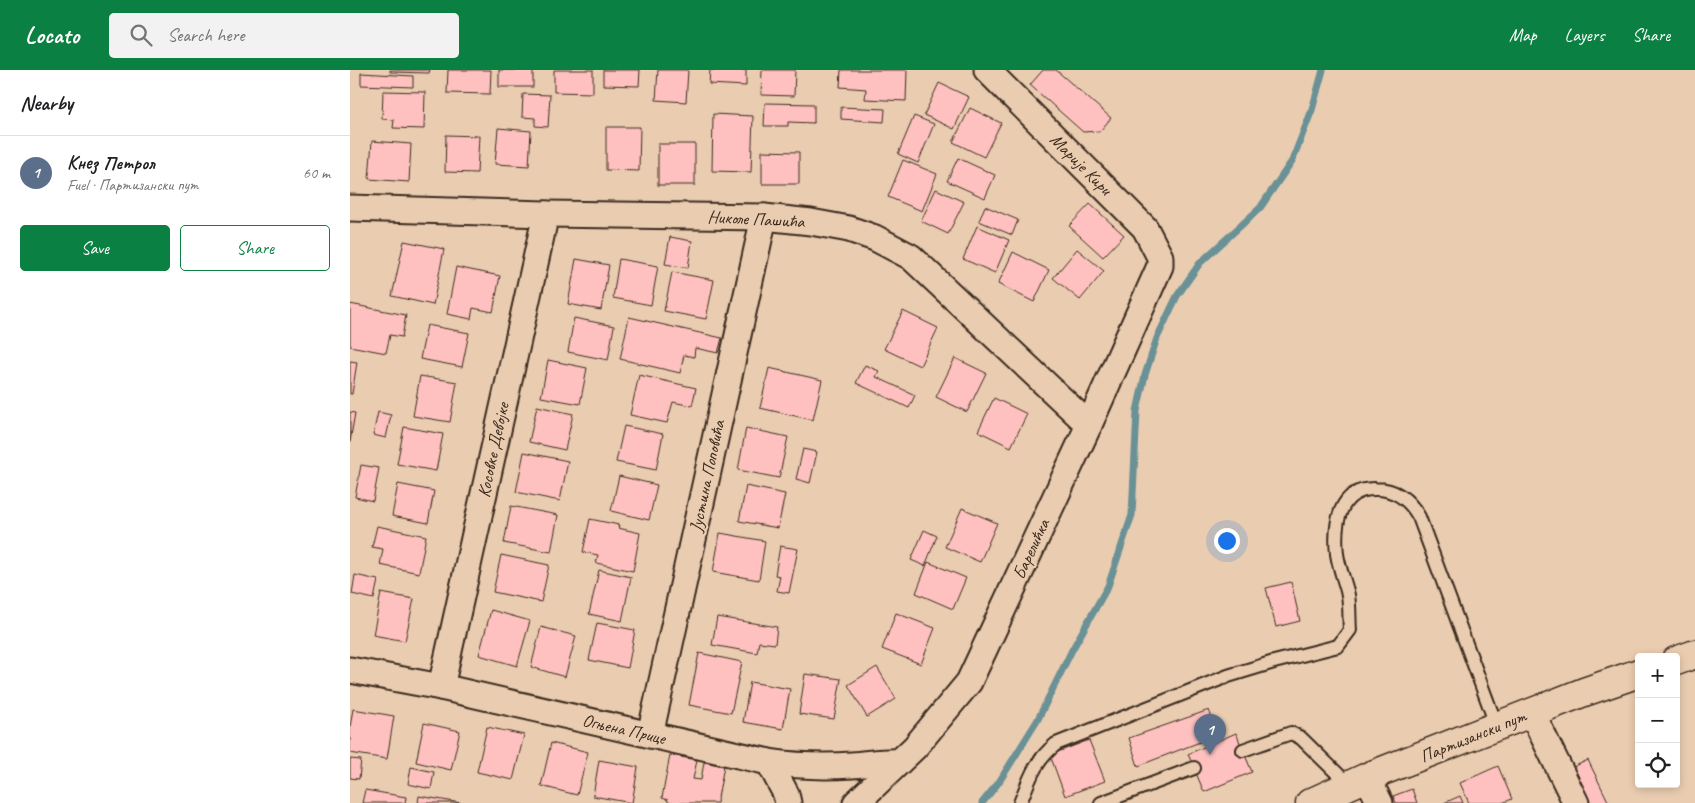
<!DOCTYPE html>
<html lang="en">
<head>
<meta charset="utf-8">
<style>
  body { margin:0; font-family:Caveat,sans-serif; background:#f2f2f2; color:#202124 }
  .controls { position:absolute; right:15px; bottom:15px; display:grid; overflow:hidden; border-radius:5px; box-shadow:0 2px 8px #0003 }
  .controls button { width:45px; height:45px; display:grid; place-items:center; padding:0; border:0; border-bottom:1px solid #e0e0e0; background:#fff; color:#202124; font:25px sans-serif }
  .you { position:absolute; left:876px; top:470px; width:18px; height:18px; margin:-12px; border:4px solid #fff; border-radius:50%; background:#1a73e8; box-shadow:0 0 0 8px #1a73e833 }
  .badge { display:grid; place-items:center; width:32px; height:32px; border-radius:50%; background:#0b8043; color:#fff; font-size:16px; font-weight:700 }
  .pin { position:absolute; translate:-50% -41px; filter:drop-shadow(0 1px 2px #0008) }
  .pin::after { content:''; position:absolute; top:26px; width:18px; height:15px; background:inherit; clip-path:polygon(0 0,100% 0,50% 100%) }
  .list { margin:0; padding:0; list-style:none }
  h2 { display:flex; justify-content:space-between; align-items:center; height:65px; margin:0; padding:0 20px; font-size:21px }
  h2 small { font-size:16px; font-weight:400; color:#757577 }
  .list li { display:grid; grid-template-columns:32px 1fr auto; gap:15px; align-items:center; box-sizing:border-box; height:75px; padding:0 20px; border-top:1px solid #e0e0e0 }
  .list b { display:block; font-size:19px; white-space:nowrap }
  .list p { margin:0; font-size:16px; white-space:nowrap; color:#757577 }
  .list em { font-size:16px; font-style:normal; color:#757577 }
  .actions { display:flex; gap:10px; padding:15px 20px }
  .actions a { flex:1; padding:11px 0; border:1px solid #0b8043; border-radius:5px; text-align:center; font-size:18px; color:#0b8043 }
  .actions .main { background:#0b8043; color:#fff }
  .icon { flex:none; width:28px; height:28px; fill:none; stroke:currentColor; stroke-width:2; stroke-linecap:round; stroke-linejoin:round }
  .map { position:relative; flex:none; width:1345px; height:733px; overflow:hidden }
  header { display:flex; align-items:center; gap:30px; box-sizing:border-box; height:70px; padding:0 25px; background:#0b8043; color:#fff }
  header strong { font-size:24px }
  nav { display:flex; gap:28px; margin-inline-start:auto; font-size:18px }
  .search { width:350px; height:45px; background:#f2f2f2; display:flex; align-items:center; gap:12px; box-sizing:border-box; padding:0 18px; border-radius:5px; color:#757577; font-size:19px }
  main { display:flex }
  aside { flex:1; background:#fff }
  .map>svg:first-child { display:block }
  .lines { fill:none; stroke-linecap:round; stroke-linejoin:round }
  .stream { stroke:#699196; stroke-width:7 }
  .building { fill:#fec1bf; stroke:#3b2a1e }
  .service-casing { stroke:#3b2a1e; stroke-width:16 }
  .minor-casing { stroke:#3b2a1e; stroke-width:29 }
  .secondary-casing { stroke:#3b2a1e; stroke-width:31 }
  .service { stroke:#eacdb1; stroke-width:12 }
  .minor { stroke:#eacdb1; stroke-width:25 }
  .secondary { stroke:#eacdb1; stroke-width:28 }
  .labels { text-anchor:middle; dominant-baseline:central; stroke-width:4.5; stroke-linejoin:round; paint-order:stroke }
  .street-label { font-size:18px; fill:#3b2a1e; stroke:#eacdb1 }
</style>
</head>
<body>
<header>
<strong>Locato</strong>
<div class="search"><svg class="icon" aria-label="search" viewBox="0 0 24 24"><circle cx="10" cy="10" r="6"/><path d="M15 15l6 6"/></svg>Search here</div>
<nav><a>Map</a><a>Layers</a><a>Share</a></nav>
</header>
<main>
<aside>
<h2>Nearby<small></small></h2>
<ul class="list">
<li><span class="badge" style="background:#5c6f8a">1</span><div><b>Кнез Петрол</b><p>Fuel · Партизански пут</p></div><em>60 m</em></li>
</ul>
<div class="actions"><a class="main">Save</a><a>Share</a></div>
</aside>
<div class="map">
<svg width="1345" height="733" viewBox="0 0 1345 733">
  <rect width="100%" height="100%" fill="#eacdb1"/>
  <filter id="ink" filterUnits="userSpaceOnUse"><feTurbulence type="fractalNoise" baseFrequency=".02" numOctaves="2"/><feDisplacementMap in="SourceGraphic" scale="10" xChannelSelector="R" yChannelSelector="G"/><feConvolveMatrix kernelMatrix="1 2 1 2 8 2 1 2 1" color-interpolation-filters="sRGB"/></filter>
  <g filter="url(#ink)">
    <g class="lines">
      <path class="stream" d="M632,733l17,-21 38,-61 35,-71 36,-64 24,-71 5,-104 8,-36 12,-37 20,-42 23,-33 60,-55 32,-47 20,-51 11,-40"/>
    </g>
    <g class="building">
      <path d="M40,0h40l-1,3 -39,-1z"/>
      <path d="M98,0h43l-1,24 -43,-1z"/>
      <rect x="149" y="0" width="34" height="17"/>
      <path d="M204,0h39v23l-39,-1z"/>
      <path d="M253,0h37l-1,16 -36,-1z"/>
      <path d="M308,0h30l-2,32 -30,-2z"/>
      <path d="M360,0h36v16l-37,-2z"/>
      <path d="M412,0h33l-1,26 -33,-1z"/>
      <path d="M491,0h66l-1,31 -41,-2 1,-10 -26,-2z"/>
      <path d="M693,0h13l55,48 -11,13 -17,1 -53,-47z"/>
      <path d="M11,3l52,3v11l-52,-2z"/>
      <path d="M589,13l30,14 -15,32 -30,-14z"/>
      <path d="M33,21l42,1 -1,37 -31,-1 1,-8 -12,-1z"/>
      <path d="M173,24l27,1 -2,32 -13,-1v-8l-13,-1z"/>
      <path d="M415,33l49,1v19l-26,-1v4h-24z"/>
      <path d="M491,37l44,2 -1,13 -43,-3z"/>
      <path d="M620,38l31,15 -17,34 -31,-15z"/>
      <path d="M363,44l40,2 -2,56 -39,-1z"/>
      <path d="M564,46l20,8 -16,39 -20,-9z"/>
      <path d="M256,57h34l-1,44 -33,-1z"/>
      <path d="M148,58l33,3 -2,35 -34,-2z"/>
      <path d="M96,65l33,1 -2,37 -32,-1z"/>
      <path d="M22,71l39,3 -2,38 -40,-3z"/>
      <rect x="308" y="74" width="37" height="41"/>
      <path d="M412,81l37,1v32h-37z"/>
      <path d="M608,88l37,17 -10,23 -38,-17z"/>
      <path d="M553,90l34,14 -15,37 -34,-14z"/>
      <path d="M586,119l28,13 -16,32 -27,-13z"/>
      <path d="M740,134l34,31 -21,22 -34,-31z"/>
      <path d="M635,136l33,14 -6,15 -33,-14z"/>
      <path d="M627,156l32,14 -14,33 -32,-14z"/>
      <path d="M320,167l22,4 -4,27 -23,-4z"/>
      <path d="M54,171l40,8 -11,56 -41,-9z"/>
      <path d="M727,179l27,22 -24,29 -27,-22z"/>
      <path d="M663,182l36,18 -15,32 -36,-18z"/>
      <path d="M226,189l33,6 -8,45 -33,-6z"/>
      <path d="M269,189l39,7 -7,39 -38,-7z"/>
      <path d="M106,197l44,9 -7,36 -20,-4 -2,11 -24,-5z"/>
      <path d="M322,202l42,8 -8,39 -42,-8z"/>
      <path d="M0,234l56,11 -4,22 -12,-2 -4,18 -36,-7z"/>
      <path d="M553,241l35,17 -18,38 -36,-17z"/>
      <path d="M279,247l93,21 -4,15 -23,-5 -1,9 -10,-2 -4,18 -60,-14z"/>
      <path d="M224,248l40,8 -6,34 -40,-8z"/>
      <path d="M77,255l42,8 -7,34 -42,-8z"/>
      <path d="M605,288l31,15 -19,39 -31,-15z"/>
      <path d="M198,290l39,8 -7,36 -39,-7z"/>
      <path d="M0,291l7,1 -5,32h-2z"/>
      <path d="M515,295l14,6 -3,6 39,18 -6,13 -53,-25z"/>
      <path d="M419,298l53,12 -9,40 -53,-12z"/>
      <path d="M289,305l57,13 -4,18 -19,-4 -6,21 -37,-8z"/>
      <path d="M70,306l37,6 -7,40 -37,-6z"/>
      <path d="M644,328l33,16 -16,33 -33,-16z"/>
      <path d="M187,336l36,8 -8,36 -36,-8z"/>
      <path d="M0,342l5,1 -5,29z"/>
      <path d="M28,342l13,3 -5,23 -13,-3z"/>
      <path d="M274,356l39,8 -7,36 -40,-8z"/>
      <path d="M54,357l39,7 -7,37 -39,-7z"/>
      <path d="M396,358l42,9 -9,41 -41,-8z"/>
      <path d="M453,379l14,3 -7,31 -14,-4z"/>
      <path d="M174,382l44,9 -8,40 -44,-9z"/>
      <path d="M11,395l18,3 -6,33 -18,-4z"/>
      <path d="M269,406l38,9 -8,35 -38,-9z"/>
      <path d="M48,414l36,7 -6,32 -36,-7z"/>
      <path d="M396,416l39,8 -7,34 -39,-7z"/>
      <path d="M161,436l47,9 -7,37 -47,-9z"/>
      <path d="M612,438l35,15 -17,39 -35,-15z"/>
      <path d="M240,449l29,6 -1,3 22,5 -7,38 -37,-8 2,-8 -15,-3z"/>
      <path d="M27,456l49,10 -7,37 -39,-8 3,-16 -11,-2z"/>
      <path d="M574,460l13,6 -12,30 -14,-6z"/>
      <path d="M370,463l45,8 -6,39 -46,-8z"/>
      <path d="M430,476l18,3 -9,44 -12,-2 3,-15 -5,-1z"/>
      <path d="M151,485l48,10 -8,37 -48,-10z"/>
      <path d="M578,492l38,16 -13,31 -37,-16z"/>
      <path d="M249,500l32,7 -9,44 -33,-7z"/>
      <path d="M5,505l23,5 -4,19 -22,-5z"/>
      <path d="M941,512l9,39 -24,6 -10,-39z"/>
      <path d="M31,523l33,6 -9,42 -32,-6z"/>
      <path d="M141,540l39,11 -13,45 -38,-11z"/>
      <path d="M546,543l39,15 -14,36 -39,-15z"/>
      <path d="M367,547l60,10 -2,17 -16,-2 -2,11 -45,-8z"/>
      <path d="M247,553l38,7 -7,38 -39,-8z"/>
      <path d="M191,557l35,9 -11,41 -34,-10z"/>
      <path d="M349,583l43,9 -11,51 -42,-8z"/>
      <path d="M527,597l19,32 -29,18 -19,-32z"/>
      <path d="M455,604l36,5 -7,40 -35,-5z"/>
      <path d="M400,612l40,7 -7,40 -40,-7z"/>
      <path d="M3,639l41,7 -7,43 -37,-6v-26z"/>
      <path d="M859,640l9,25 -80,31 -9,-28z"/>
      <path d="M74,653l36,8 -9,39 -35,-8z"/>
      <path d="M137,657l37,8 -11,45 -36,-8z"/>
      <path d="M886,663l16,39 -48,20 -16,-38z"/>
      <path d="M739,670l16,41 -40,15 -15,-41z"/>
      <path d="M201,673l37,9 -11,43 -36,-9z"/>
      <path d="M320,685l27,5 -4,19 8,1 3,-18 20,4 -7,37h-49v-3l-6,-2z"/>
      <path d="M0,689l11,1 -2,19 -9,-1z"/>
      <path d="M249,690l39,7 -6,36 -39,-7z"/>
      <path d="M1238,690l21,43h-26l-16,-33z"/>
      <path d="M1148,696l14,33 -10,4h-33l-9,-20z"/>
      <path d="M61,697l23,5 -3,17 -23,-5z"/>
      <path d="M1062,719l5,14h-21l-3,-7z"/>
      <path d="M15,720l41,7 -1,6h-43z"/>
      <path d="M69,726l42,7h-43z"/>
      <path d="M1110,726l3,7h-19z"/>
    </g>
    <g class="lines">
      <g class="service-casing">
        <g id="service">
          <path d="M893,680l48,-17 10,5 48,47"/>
          <path d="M670,733c10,-25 14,-41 36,-59l172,-68 46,-14 64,-16 12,-16c-1,-11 0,-23 -2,-35 -3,-13 -9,-27 -11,-41 -3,-29 1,-66 39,-65 20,0 34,12 43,28l78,210"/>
          <path d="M751,733l93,-35"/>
        </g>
      </g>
      <g class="minor-casing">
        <g id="minor">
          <path d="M0,138l196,6 218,3 47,5 38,7 26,9 36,19 178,168"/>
          <path d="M0,600l91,17 328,75c28,4 55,5 83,3 16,-1 31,-4 47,-3"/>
          <path d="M91,617l105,-473"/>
          <path d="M1182,643l44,90"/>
          <path d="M300,665l114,-518"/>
          <path d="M419,692l17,32 2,9"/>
          <path d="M1017,707l13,26"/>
          <path d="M506,733l59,-56 54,-65 120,-257 71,-159v-9l-15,-29 -158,-158"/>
        </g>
      </g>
      <g class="secondary-casing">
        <g id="secondary">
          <path d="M1326,591l19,-7"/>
          <path d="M960,733l57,-26 217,-85 55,-19"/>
        </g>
      </g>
      <use href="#service" class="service"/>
      <use href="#minor" class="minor"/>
      <use href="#secondary" class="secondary"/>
    </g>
  </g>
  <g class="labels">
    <g class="street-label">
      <text transform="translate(731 94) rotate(45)">Марије Кири</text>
      <text transform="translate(406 149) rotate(3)">Николе Пашића</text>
      <text transform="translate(143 380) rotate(-78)">Косовке Девојке</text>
      <text transform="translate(357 406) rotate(-78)">Јустина Поповића</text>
      <text transform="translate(681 479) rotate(-65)">Барелићка</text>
      <text transform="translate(274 659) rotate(13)">Огњена Прице</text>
      <text transform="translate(1123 666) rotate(-22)">Партизански пут</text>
    </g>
  </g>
</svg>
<div class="controls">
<button>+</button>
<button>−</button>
<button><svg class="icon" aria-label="locate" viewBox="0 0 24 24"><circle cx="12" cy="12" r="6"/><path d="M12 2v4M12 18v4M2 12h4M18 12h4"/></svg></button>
</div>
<div class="you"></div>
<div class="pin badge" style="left:860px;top:685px;background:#5c6f8a">1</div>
</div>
</main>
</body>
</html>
